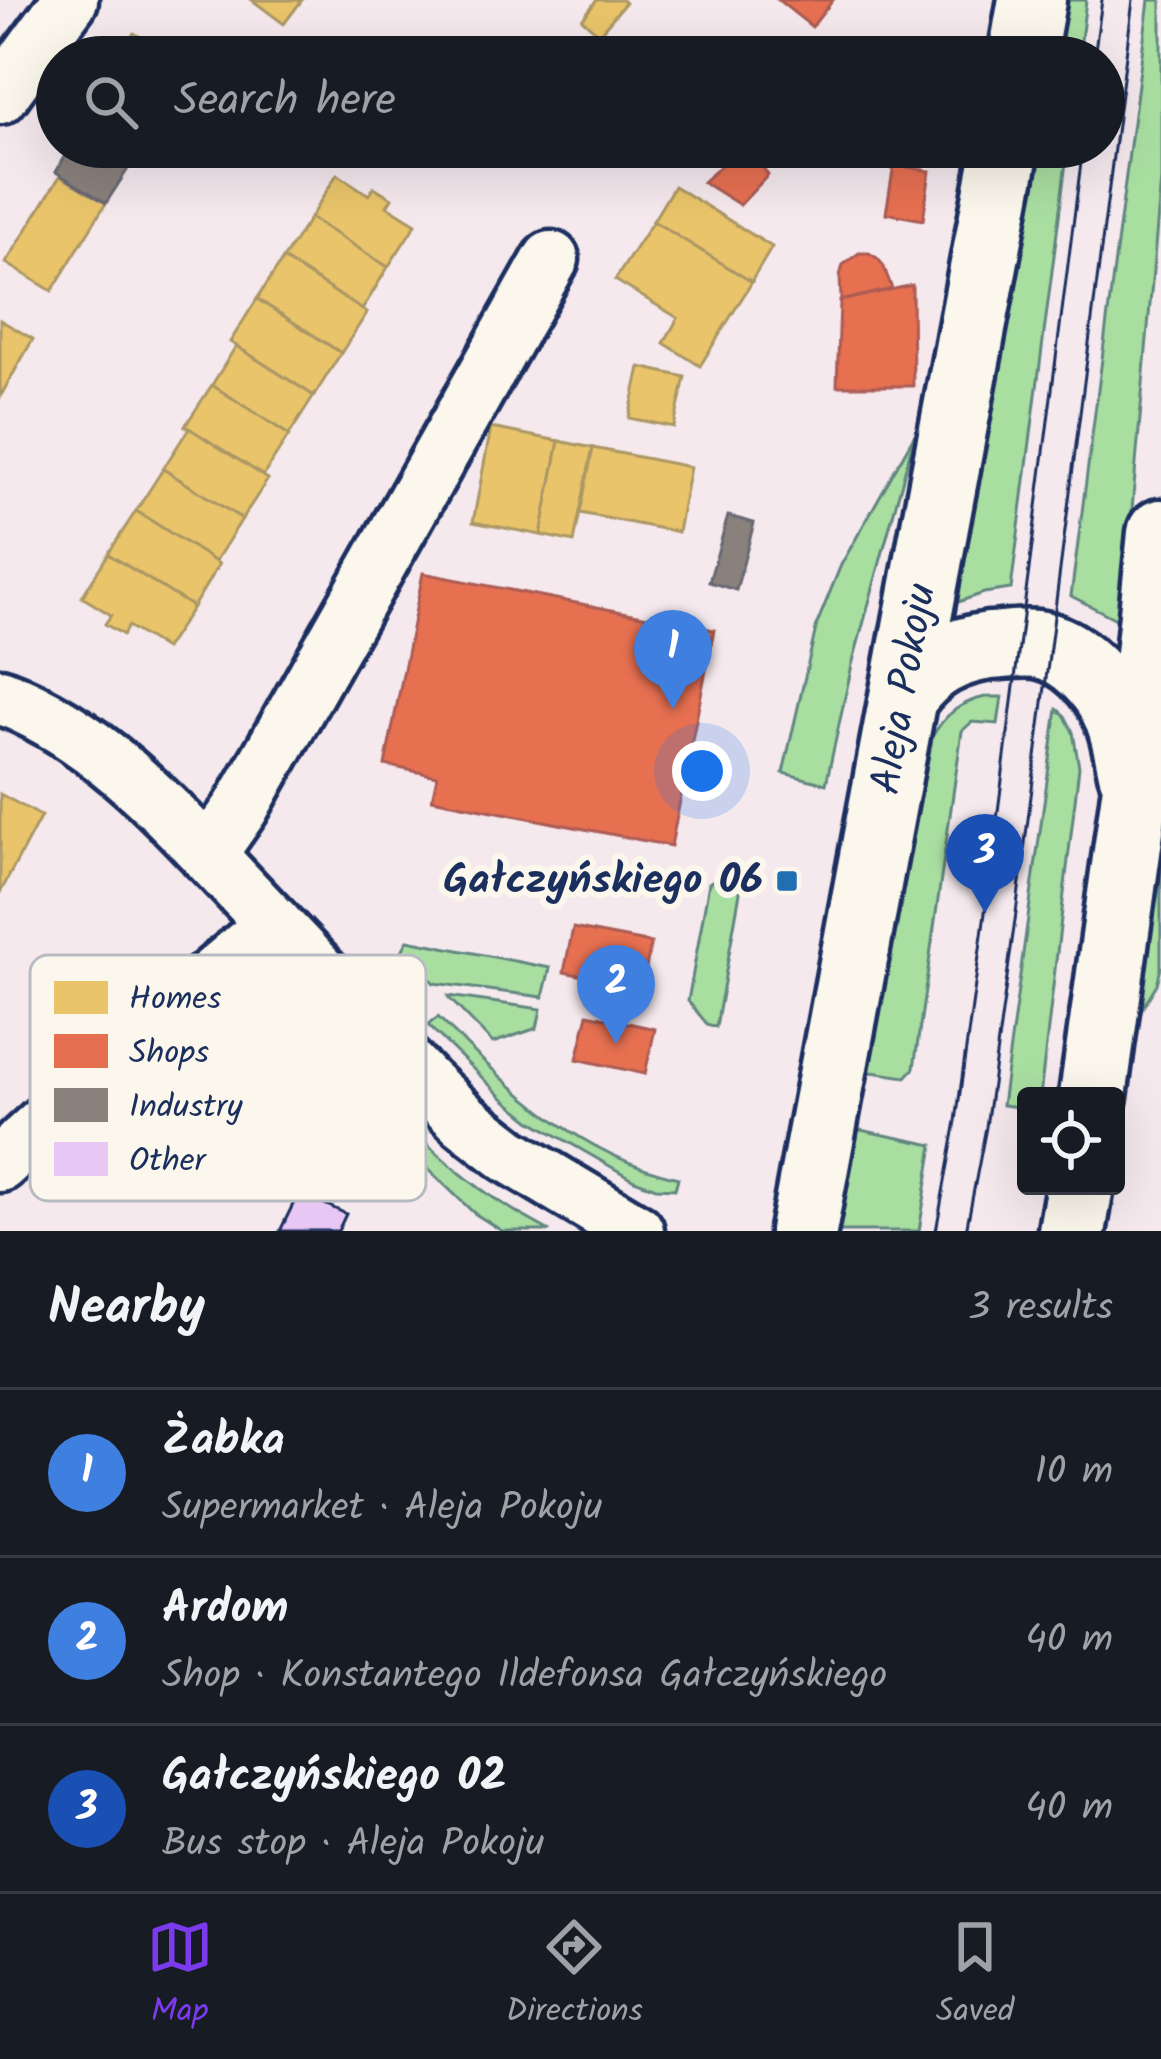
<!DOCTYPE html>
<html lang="en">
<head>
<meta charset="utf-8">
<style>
  body { margin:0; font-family:Kalam,sans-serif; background:#242831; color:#f1f3f6 }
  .controls { position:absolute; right:36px; bottom:36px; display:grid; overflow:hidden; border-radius:12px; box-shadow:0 12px 48px #0002 }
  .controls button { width:108px; height:108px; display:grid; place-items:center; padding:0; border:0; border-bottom:3px solid #363941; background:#171b24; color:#f1f3f6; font:60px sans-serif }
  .you { position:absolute; left:702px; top:771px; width:42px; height:42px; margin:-30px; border:9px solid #fff; border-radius:50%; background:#1a73e8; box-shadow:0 0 0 18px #1a73e833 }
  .badge { display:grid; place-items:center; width:78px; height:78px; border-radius:50%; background:#7c3aed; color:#fff; font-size:39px; font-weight:700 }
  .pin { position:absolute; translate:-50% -99px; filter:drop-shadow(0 3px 6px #0008) }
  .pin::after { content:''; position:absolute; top:63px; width:42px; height:36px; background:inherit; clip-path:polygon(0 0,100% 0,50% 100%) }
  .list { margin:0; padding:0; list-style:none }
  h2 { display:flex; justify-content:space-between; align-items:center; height:156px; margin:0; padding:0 48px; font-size:51px }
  h2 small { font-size:39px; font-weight:400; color:#9ea1a6 }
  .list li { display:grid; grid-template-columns:78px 1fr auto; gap:36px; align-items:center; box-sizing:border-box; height:168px; padding:0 48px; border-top:3px solid #363941 }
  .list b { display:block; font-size:45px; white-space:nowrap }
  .list p { margin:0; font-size:39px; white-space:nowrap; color:#9ea1a6 }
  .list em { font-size:39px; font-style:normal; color:#9ea1a6 }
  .icon { flex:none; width:66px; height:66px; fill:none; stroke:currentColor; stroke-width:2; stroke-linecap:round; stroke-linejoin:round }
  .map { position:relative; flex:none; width:1161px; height:1231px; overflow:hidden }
  .search { position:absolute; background:#171b24; box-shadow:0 12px 48px #0002; left:36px; right:36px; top:36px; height:132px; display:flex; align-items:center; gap:30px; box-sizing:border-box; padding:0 42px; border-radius:66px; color:#9ea1a6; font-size:45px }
  .sheet { height:660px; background:#171b24 }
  nav { display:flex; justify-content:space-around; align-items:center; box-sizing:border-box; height:168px; border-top:3px solid #363941; background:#171b24; font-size:33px; color:#9ea1a6 }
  nav a { display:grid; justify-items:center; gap:6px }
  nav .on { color:#7c3aed }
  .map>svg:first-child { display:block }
  .green { fill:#a9dea1; stroke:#628680; stroke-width:3 }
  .homes { fill:#e9c46a; stroke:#ab9766; stroke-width:3 }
  .shops { fill:#e76f51; stroke:#aa5c55; stroke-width:3 }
  .industry { fill:#8a817c; stroke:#696873; stroke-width:3 }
  .building { fill:#e8c7f4; stroke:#1b2f5e; stroke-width:3 }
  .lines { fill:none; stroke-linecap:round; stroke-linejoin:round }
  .minor-casing { stroke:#1b2f5e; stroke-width:63 }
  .secondary-casing { stroke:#1b2f5e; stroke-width:75 }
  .minor { stroke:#fbf7ec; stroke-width:54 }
  .secondary { stroke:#fbf7ec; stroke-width:66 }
  .tram { stroke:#1b2f5e; stroke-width:3 }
  .poi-dot { fill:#1f6fb2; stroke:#fbf7ec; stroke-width:4.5 }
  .labels { text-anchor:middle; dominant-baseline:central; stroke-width:12; stroke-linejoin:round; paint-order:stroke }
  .street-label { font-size:42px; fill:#1b2f5e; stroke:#fbf7ec }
  .poi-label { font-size:42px; font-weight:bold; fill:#1b2f5e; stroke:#fbf7ec; text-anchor:end }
  .key { fill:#fbf7ec; stroke:#b8bbc1; stroke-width:3 }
  .key-label { font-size:33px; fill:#1b2f5e }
</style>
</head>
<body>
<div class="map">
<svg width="1161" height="1231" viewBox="0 0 1161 1231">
  <rect width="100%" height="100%" fill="#f5e9ee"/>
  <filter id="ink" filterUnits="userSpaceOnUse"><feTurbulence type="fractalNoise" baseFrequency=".00833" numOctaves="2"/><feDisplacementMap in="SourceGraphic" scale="24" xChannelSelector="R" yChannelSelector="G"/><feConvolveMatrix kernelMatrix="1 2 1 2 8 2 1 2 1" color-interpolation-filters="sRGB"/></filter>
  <g filter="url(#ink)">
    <g class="green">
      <path d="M1061,0h25l-7,57h-28z"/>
      <path d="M1149,0h12v179l-38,433 -7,7 -45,-23z"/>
      <path d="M1034,147h34l-57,442 -27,4 -29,10 -2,-2z"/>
      <path d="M915,434l-63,231 -26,119 -43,-11 34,-149 24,-59z"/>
      <path d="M985,697h17l-4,27 -26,-2 -10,9 -48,337 -8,9 -42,-6 60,-319c14,-29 28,-48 61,-55z"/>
      <path d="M1057,709l8,7 8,16 6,35 -39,329h-14v12l-24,-3z"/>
      <path d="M1161,835v133l-4,16 -19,31 -5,-1z"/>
      <path d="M718,877l24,4 -26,146 -9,-3 -19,-23 21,-118z"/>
      <path d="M408,940l142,28 -7,29 -109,-14 -32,-32z"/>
      <path d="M448,997v-1l93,13 -4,19 -44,15z"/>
      <path d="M438,1017c71,70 140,138 240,161l-3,11 -19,-1 -22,-8 -104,-60 -26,-21 -76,-74z"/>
      <path d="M365,1081c33,34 66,70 104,99 25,20 53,36 81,51h-48l-28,-18 -124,-119z"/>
      <path d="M851,1128l82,17 -14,86h-85z"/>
    </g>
    <g class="homes">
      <path d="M252,0h50l-18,24z"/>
      <path d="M597,0h25l3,3 -26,31 -17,-15z"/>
      <path d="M134,33l39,24h-54z"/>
      <path d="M337,174l32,21 5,-8 18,11 -5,8 29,18 -28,43 -78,-49z"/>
      <path d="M60,176l46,27 -54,88 -46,-28z"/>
      <path d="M674,186l98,61 -21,35 -98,-61z"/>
      <path d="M310,218l78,49 -26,43 -79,-51z"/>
      <path d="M653,221l99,61 -52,84 -36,-23 14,-25 -63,-38z"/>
      <path d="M283,259l84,54 -26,40 -84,-54z"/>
      <path d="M257,299l84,54 -27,43 -84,-54z"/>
      <path d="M0,320l33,19 -33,58z"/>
      <path d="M236,346l78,50 -25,39 -77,-50z"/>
      <path d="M640,367l45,10 -11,50 -45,-9z"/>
      <path d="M212,385l77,50 -26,41 -78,-50z"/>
      <path d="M189,428l79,51 -26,40 -79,-50z"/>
      <path d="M491,428l68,13 -18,94 -68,-13z"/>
      <path d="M559,441l34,7 -19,94 -33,-7z"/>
      <path d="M593,448l97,19 -12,65 -98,-19z"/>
      <path d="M163,469l79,50 -27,43 -79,-51z"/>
      <path d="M136,511l83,53 -26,43 -85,-53z"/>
      <path d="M108,554l85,53 -28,42 -37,-23 -5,9 -18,-11 6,-9 -29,-18z"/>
      <path d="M0,794l41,22 -41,77z"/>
    </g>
    <g class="shops">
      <path d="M778,0h55l-21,27z"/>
      <path d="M741,147h7l20,28 -28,30 -37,-23z"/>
      <path d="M894,165l36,6 -7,49 -37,-7z"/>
      <path d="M859,253h10l8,5 6,7 9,24 -51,12 -1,-25 3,-11z"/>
      <path d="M912,285l1,101h-76l3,-85z"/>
      <path d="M423,573l291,57 -43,216 -239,-47 5,-23 -52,-11z"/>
      <path d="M573,928l78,15 -9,45 -78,-16z"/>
      <path d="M588,1014l67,15 -10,45 -68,-15z"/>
    </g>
    <g class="industry">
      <path d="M71,147h47l17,11 -29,45 -50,-31z"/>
      <path d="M728,516l26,7 -18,67 -27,-8z"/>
    </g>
    <path class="building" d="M299,1192l47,22 -8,17h-58z"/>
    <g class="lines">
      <g class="minor-casing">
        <g id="minor">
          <path d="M0,96l70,-96"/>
          <path d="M0,696c101,38 175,124 248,201 59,62 118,124 177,186l40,38 44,34 127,76"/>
          <path d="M208,855l33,-47 310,-549"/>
          <path d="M0,1164l104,-96 170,-144"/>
        </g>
      </g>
      <g class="secondary-casing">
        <g id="secondary">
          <path d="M1022,57l10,-57"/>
          <path d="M904,696c22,-31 49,-45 86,-50 16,-1 32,-4 47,-2 36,5 68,41 81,73 7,17 10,37 14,55"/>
          <path d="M1093,1096l43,-309 25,-254"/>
          <path d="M803,1231l203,-1084"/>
          <path d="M1072,1231l8,-45"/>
        </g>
      </g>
      <use href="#minor" class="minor"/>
      <use href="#secondary" class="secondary"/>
      <g class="tram">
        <path d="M1094,57l8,-57"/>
        <path d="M936,1231l20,-110 29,-208 98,-766"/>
        <path d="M966,1231l20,-104 30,-214 117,-913"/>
      </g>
    </g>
  </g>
  <rect class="poi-dot" x="775" y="869" width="24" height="24" rx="6"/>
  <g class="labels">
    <g class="street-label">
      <text transform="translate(905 689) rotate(-80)">Aleja Pokoju</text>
    </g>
    <g class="poi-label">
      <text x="763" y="881">Gałczyńskiego 06</text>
    </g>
  </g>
  <rect x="30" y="955" width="396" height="246" rx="18" class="key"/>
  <rect x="54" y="981" width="54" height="33" fill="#e9c46a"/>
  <rect x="54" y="1034" width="54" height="34" fill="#e76f51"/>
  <rect x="54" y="1088" width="54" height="34" fill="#8a817c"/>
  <rect x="54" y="1142" width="54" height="34" fill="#e8c7f4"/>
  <g class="key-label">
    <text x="129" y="1009">Homes</text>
    <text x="129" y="1063">Shops</text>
    <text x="129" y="1117">Industry</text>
    <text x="129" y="1171">Other</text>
  </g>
</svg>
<div class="controls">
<button><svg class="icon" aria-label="locate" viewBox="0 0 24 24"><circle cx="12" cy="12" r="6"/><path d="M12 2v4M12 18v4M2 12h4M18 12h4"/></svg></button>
</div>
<div class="you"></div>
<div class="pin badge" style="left:673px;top:709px;background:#3f7fe0">1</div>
<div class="pin badge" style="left:616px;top:1044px;background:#3f7fe0">2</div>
<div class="pin badge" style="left:985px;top:913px;background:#1a4fb4">3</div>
<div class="search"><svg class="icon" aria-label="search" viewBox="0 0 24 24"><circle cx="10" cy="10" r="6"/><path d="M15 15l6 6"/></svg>Search here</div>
</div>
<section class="sheet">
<h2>Nearby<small>3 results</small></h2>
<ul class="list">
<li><span class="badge" style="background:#3f7fe0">1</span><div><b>Żabka</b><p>Supermarket · Aleja Pokoju</p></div><em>10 m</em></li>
<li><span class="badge" style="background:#3f7fe0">2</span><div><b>Ardom</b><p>Shop · Konstantego Ildefonsa Gałczyńskiego</p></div><em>40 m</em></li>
<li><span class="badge" style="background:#1a4fb4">3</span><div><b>Gałczyńskiego 02</b><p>Bus stop · Aleja Pokoju</p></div><em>40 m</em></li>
</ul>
</section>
<nav>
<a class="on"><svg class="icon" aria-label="map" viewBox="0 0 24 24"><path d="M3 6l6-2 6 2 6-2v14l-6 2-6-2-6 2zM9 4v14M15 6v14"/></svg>Map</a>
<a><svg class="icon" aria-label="directions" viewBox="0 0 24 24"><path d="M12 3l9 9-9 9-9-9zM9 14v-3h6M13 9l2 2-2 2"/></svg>Directions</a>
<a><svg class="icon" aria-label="saved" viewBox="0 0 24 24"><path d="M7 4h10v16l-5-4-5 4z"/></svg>Saved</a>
</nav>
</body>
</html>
